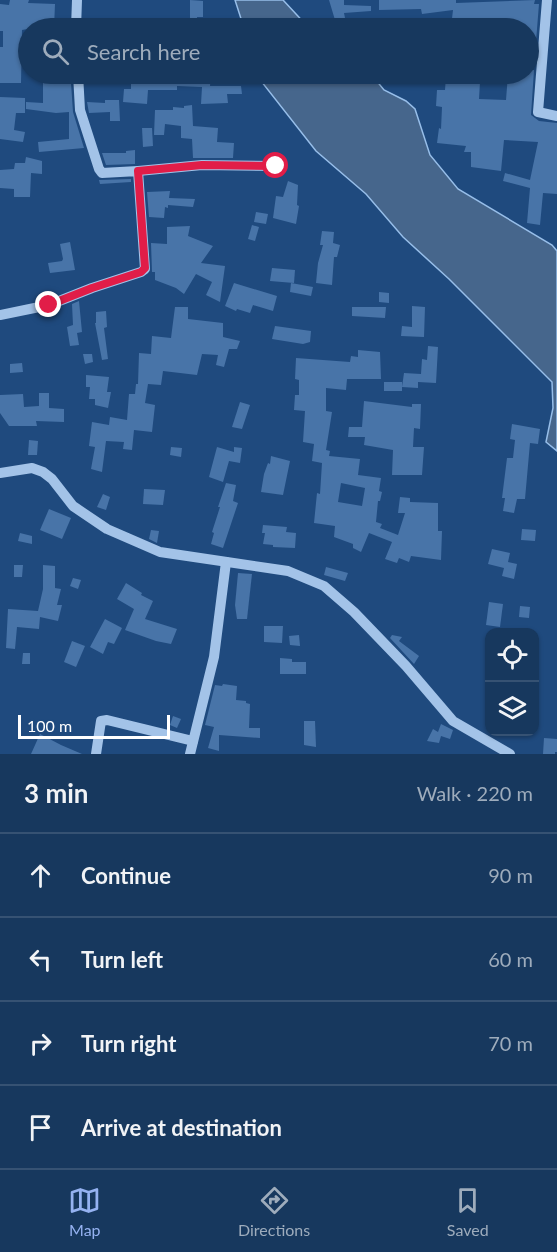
<!DOCTYPE html>
<html lang="en">
<head>
<meta charset="utf-8">
<style>
  body { margin:0; font-family:Lato,sans-serif; background:#244367; color:#f1f3f6 }
  .controls { position:absolute; right:18px; bottom:18px; display:grid; overflow:hidden; border-radius:12px; box-shadow:0 2px 4px #0004 }
  .controls button { width:54px; height:54px; display:grid; place-items:center; padding:0; border:0; border-bottom:2px solid #365273; background:#17385e; color:#f1f3f6; font:30px sans-serif }
  .scale { position:absolute; left:18px; bottom:15px; width:152px; box-sizing:border-box; padding-left:6px; border:3px solid #fff; border-top:0; font-size:16px; line-height:21px; white-space:nowrap; color:#fff; -webkit-text-stroke:4px #1f4a7e; paint-order:stroke }
  .stop { position:absolute; width:18px; height:18px; margin:-14px; border:4px solid #e11d48; border-radius:50%; background:#fff }
  .stop.end { background:#e11d48; border-color:#fff; box-shadow:0 2px 6px #0008 }
  .list { margin:0; padding:0; list-style:none }
  h2 { display:flex; justify-content:space-between; align-items:center; height:78px; margin:0; padding:0 24px; font-size:26px }
  h2 small { font-size:20px; font-weight:400; color:#9eacbc }
  .list li { display:grid; grid-template-columns:39px 1fr auto; gap:18px; align-items:center; box-sizing:border-box; height:84px; padding:0 24px; border-top:2px solid #365273 }
  .list b { display:block; font-size:22px; white-space:nowrap }
  .list em { font-size:20px; font-style:normal; color:#9eacbc }
  .icon { flex:none; width:33px; height:33px; fill:none; stroke:currentColor; stroke-width:2; stroke-linecap:round; stroke-linejoin:round }
  .map { position:relative; flex:none; width:557px; height:754px; overflow:hidden }
  .search { position:absolute; background:#17385e; box-shadow:0 2px 4px #0004; left:18px; right:18px; top:18px; height:66px; display:flex; align-items:center; gap:15px; box-sizing:border-box; padding:0 21px; border-radius:33px; color:#9eacbc; font-size:22px }
  .sheet { height:414px; background:#17385e }
  nav { display:flex; justify-content:space-around; align-items:center; box-sizing:border-box; height:84px; border-top:2px solid #365273; background:#17385e; font-size:16px; color:#9eacbc }
  nav a { display:grid; justify-items:center; gap:3px }
  nav .on { color:#95b2f1 }
  .map>svg:first-child { display:block }
  .water { fill:#46668c; stroke:#97bee9; stroke-width:1.5 }
  .building { fill:#4874a8; fill-rule:evenodd }
  .lines { fill:none; stroke-linecap:round; stroke-linejoin:round }
  .minor { stroke:#a3c3e8; stroke-width:10 }
  .route { stroke:#e11d48; stroke-width:8 }
</style>
</head>
<body>
<div class="map">
<svg width="557" height="754" viewBox="0 0 557 754">
  <rect width="100%" height="100%" fill="#1f4a7e"/>
  <g class="water">
    <path d="M235,0h48l26,28h-65z"/>
    <path d="M259,74h112l13,16 22,11 9,8 15,46 28,34 94,56 5,6v200l-11,-9 7,-34 -1,-26 -103,-103 -46,-42 -37,-43 -50,-43 -55,-70z"/>
  </g>
  <g class="building">
    <path d="M10,0h19l-1,3 27,1 -1,24 -20,-3 -1,3 -11,2 -1,53h-21v-36h3v-16h-3v-27l9,1z"/>
    <path d="M190,0l13,1v16h-6l1,11h-11l-1,-10h4z"/>
    <path d="M329,0h15v5l27,1v5l-27,2 3,15h-15l-2,-7 5,-1z"/>
    <path d="M379,0h77v3l79,-3 -1,4h5l-4,50h-7v-26l-77,-1 2,-17 -31,4 -1,-5 -42,1z"/>
    <path d="M169,18v9l-5,1h-43v-9z"/>
    <path d="M528,70h6l-3,45 8,6 18,2v71l-14,-1 -3,32 -13,-2 3,-35 -27,-7 2,-8 25,7 8,-38 -34,-2 -3,31 -30,-4v-15h-7l2,-6 -29,-3 2,-15 2,1 1,-22 -6,-1 1,-16h8l1,-14 19,2v-4h27v8h-12l-1,17 27,1 2,-26h20z"/>
    <path d="M131,74h80l-1,12h31l1,8h-15l1,9 -27,1 1,-17 -25,-1v4h-29l-1,14 -24,-2 1,-13h7z"/>
    <path d="M43,83h28l2,29 11,36 -45,4 -1,-10 31,-3v-27l-13,1 -30,-4v-7l17,1z"/>
    <path d="M0,97l25,1v15h-9l-2,17 11,2 -2,10 -23,-3z"/>
    <path d="M105,100h14l1,21h-10v-9l-21,1 -2,-11 18,1z"/>
    <path d="M192,105l1,21 25,2 -1,14 17,1 -1,15h-40l-1,-19 -11,-1v-12l-16,-2 -1,11h-10l1,-25h18v-3l11,1v-2z"/>
    <path d="M142,128h10l1,18 -10,1z"/>
    <path d="M135,150v14l-29,1 -4,-12h24v-2z"/>
    <path d="M26,157l16,4v13l-11,-1 -1,24h-16v-8l-14,-1v-18l14,-1 1,-6h10z"/>
    <path d="M131,179v3l-31,2 -1,-4z"/>
    <path d="M288,181l10,4 -1,20 2,1 -3,18 -23,-6 3,-22 7,1z"/>
    <path d="M170,191l-1,7 26,1 -2,8 -25,-2v3l-3,-1 -1,11 -15,-1 -2,-25z"/>
    <path d="M256,212l12,2 -2,10 -12,-2z"/>
    <path d="M252,225l7,2 -4,14 -7,-2z"/>
    <path d="M190,226l-2,10 25,10 -12,17 24,3 -5,36 -14,-7 6,-13 -16,-8 -12,20 -8,-6 -21,-8v-8h-3l-1,-29 16,1v-17z"/>
    <path d="M322,231l12,1 -1,11 7,2 -3,12h-3l-2,28 -16,-2 2,-20 5,-18h-3z"/>
    <path d="M70,242l5,28 -25,3 -2,-10 14,-2 1,-2 -3,-15z"/>
    <path d="M272,268l23,2 -1,13 -24,-2z"/>
    <path d="M234,283l43,13 -4,15 -20,-6 -3,8 -13,-4 -1,2 -11,-5z"/>
    <path d="M291,283l22,4 -2,9 -21,-4z"/>
    <path d="M379,292l10,1v10l-10,-1z"/>
    <path d="M79,301l3,31 -5,1 2,12 -9,1 -3,-19 6,-2 -1,-21z"/>
    <path d="M412,306l13,1 -1,30 -23,-1 1,-10 10,1z"/>
    <path d="M175,307h13v12l35,4v14l17,4 -3,8h-8l-5,18 -8,-2 2,-10 -16,-1 -5,21 -34,-4 -2,14 -13,-1 -3,19 10,2 -3,27 -18,-2 -2,20 -9,-1 1,-7 -18,-1 -4,31 -11,-3 4,-22 -6,-1 3,-24 17,3 1,-8 17,3 2,-26h6l1,-10h2l1,-31 12,1 1,-18 19,2z"/>
    <path d="M352,307h34l-1,11 -33,-2z"/>
    <path d="M106,311l1,16 -3,1 4,31 -6,1 -7,-37h1v-11z"/>
    <path d="M275,326l36,5 -1,11 -7,2 -31,-5z"/>
    <path d="M428,346l10,1 -2,36 -18,-1v6l-16,-1 2,-14 17,1 1,-15 5,1z"/>
    <path d="M358,350l22,2 1,27h-34l-1,11 -20,-2v23l6,1 -6,38 4,1 -1,5 31,3 -2,16 23,3 -2,13 3,1 -2,9h-2l-2,21 6,2 -2,4 18,7 7,-22h-7l2,-16 10,1v4l28,1v28h4l-1,29 -30,-4 -2,6 -10,-4 -2,5 -12,-4 7,-17 -23,-9 -8,19 -8,-4v-4l-19,-7 1,-11 -21,-3 3,-30 3,1 2,-31 -10,-2 2,-17 -11,-2 2,-31 -11,-1 1,-15h4v-15l-4,-1 1,-21 54,4 1,-6 7,1zM341,483l24,5 -3,18 -24,-4z"/>
    <path d="M83,354h9l1,8 -8,2z"/>
    <path d="M22,363l1,9 -13,1v-9z"/>
    <path d="M86,375l23,2 -2,15h4l-3,16 -13,-3v-6h-6l1,-12h-4z"/>
    <rect x="384" y="382" width="18" height="9"/>
    <path d="M39,393h10v15l15,1v13l-28,-1 1,5h-28l-9,-13v-18l23,-1 1,13 15,-1z"/>
    <path d="M364,401l48,6v-3h9l-1,25 -6,-1 -1,19h11l-2,28h-30l1,-25 -29,-5 1,-8h-17l1,-10h13z"/>
    <path d="M240,402l10,3 -8,24 -10,-2z"/>
    <path d="M512,424l28,5 -2,15 -8,-1 -5,56h-8l-3,14 -11,-2 2,-13h-3l5,-40h6l2,-18 -5,-1z"/>
    <path d="M29,440l9,1 -1,14h-9z"/>
    <path d="M171,447l11,1 -1,9 -11,-2z"/>
    <path d="M217,447l17,5v-5l8,1 -2,15 -11,-2 -6,21 -14,-5z"/>
    <path d="M271,456l19,5 -7,34 -22,-3 3,-18 4,-11 2,1z"/>
    <path d="M226,483l10,2 -3,16 5,2 -15,45 -12,-4 3,-11 -2,-1 8,-25h-2z"/>
    <path d="M144,489l21,1 -2,15 -20,-1z"/>
    <path d="M103,494l7,3 -4,13 -9,-3z"/>
    <path d="M49,509l22,9 -9,21 -22,-9z"/>
    <path d="M263,525l24,2 -1,5 10,1 -1,15 -22,-1v-2l-10,-1 2,-11h-3z"/>
    <path d="M522,529l14,1 -1,11 -14,-1z"/>
    <path d="M151,530l8,1 -2,12 -8,-4z"/>
    <path d="M20,533l12,3v8l-14,-3z"/>
    <path d="M492,549l18,4 -2,9 9,2 -3,15 -12,-3 2,-8 -16,-4z"/>
    <path d="M14,565h9l-1,12h-8z"/>
    <path d="M43,565l12,1v22l6,1 -4,16h5l-4,16 -18,-4 -1,12 -22,-2 -2,22 -9,-1 2,-39 30,2 5,-22z"/>
    <path d="M326,567l22,6 -3,8 -21,-6z"/>
    <path d="M238,573l14,1 -5,45h-10l-2,-14z"/>
    <path d="M73,578l8,2 -3,9 -8,-3z"/>
    <path d="M126,583l16,10 -1,2 12,6 -8,18 32,10 -6,15 -15,-3 -31,-11 9,-21 -17,-10z"/>
    <path d="M489,602l14,2 -3,23 -14,-2z"/>
    <path d="M520,606l10,1 -1,11 -10,-1z"/>
    <path d="M105,619l17,9 -8,16 -6,-2 -5,12 -13,-7z"/>
    <path d="M264,626h19l-1,17 -18,-1z"/>
    <path d="M299,635l1,11 -10,-1 -1,-9z"/>
    <path d="M392,635l10,2 -3,4 20,15 -5,8 -24,-26z"/>
    <path d="M72,641l13,5 -9,21 -12,-5z"/>
    <path d="M23,653h7v11h-8z"/>
    <path d="M280,658l12,1v3h14v12h-26z"/>
    <path d="M223,684l14,2 -1,14 10,1v2l4,1 -1,24h11v10l-41,-3v16l-11,-3 6,-21 -9,-2 10,-40 7,1z"/>
    <path d="M173,716l8,3 -4,9 -7,-3z"/>
    <path d="M304,721h11l1,26 -12,-2z"/>
    <path d="M441,724l12,6 -3,9 -9,-3 -2,7 -12,-2 6,-12 5,3z"/>
    <path d="M40,734l21,11 21,9h-51z"/>
    <path d="M544,738l13,1v13h-2v2h-12z"/>
  </g>
  <g class="lines">
    <g class="minor">
      <path d="M547,0l-9,112 19,4"/>
      <path d="M76,28l1,-28"/>
      <path d="M138,171l64,-6 74,1"/>
      <path d="M0,315l49,-10 43,-17 49,-16 4,-3 -7,-98 -36,2 -3,-4 -19,-59 -2,-36"/>
      <path d="M0,473l32,-5 11,4 9,7 21,27 34,23 53,23 128,19 36,15 30,26 52,54 47,55 57,33"/>
      <path d="M96,754l5,-33 6,-1 86,21"/>
      <path d="M190,754l24,-97 12,-95"/>
    </g>
  </g>
  <g class="lines">
    <path class="route" d="M49,305l43,-17 49,-16 4,-4 -7,-97 64,-6 74,1"/>
  </g>
</svg>
<div class="controls">
<button><svg class="icon" aria-label="locate" viewBox="0 0 24 24"><circle cx="12" cy="12" r="6"/><path d="M12 2v4M12 18v4M2 12h4M18 12h4"/></svg></button>
<button><svg class="icon" aria-label="layers" viewBox="0 0 24 24"><path d="M12 4l9 5-9 5-9-5zM3 14l9 5 9-5"/></svg></button>
</div>
<div class="scale">100 m</div>
<div class="stop" style="left:276px;top:166px"></div>
<div class="stop end" style="left:49px;top:305px"></div>
<div class="search"><svg class="icon" aria-label="search" viewBox="0 0 24 24"><circle cx="10" cy="10" r="6"/><path d="M15 15l6 6"/></svg>Search here</div>
</div>
<section class="sheet">
<h2>3 min<small>Walk · 220 m</small></h2>
<ul class="list">
<li><svg class="icon" aria-label="ahead" viewBox="0 0 24 24"><path d="M12 20V5M6 11l6-6 6 6"/></svg><div><b>Continue</b></div><em>90 m</em></li>
<li><svg class="icon" aria-label="left" viewBox="0 0 24 24"><path d="M17 20v-9H6M10 6l-5 5 5 5"/></svg><div><b>Turn left</b></div><em>60 m</em></li>
<li><svg class="icon" aria-label="right" viewBox="0 0 24 24"><path d="M7 20v-9h11M14 6l5 5-5 5"/></svg><div><b>Turn right</b></div><em>70 m</em></li>
<li><svg class="icon" aria-label="arrive" viewBox="0 0 24 24"><path d="M6 21V4h12l-3 4 3 4H6"/></svg><div><b>Arrive at destination</b></div></li>
</ul>
</section>
<nav>
<a class="on"><svg class="icon" aria-label="map" viewBox="0 0 24 24"><path d="M3 6l6-2 6 2 6-2v14l-6 2-6-2-6 2zM9 4v14M15 6v14"/></svg>Map</a>
<a><svg class="icon" aria-label="directions" viewBox="0 0 24 24"><path d="M12 3l9 9-9 9-9-9zM9 14v-3h6M13 9l2 2-2 2"/></svg>Directions</a>
<a><svg class="icon" aria-label="saved" viewBox="0 0 24 24"><path d="M7 4h10v16l-5-4-5 4z"/></svg>Saved</a>
</nav>
</body>
</html>
